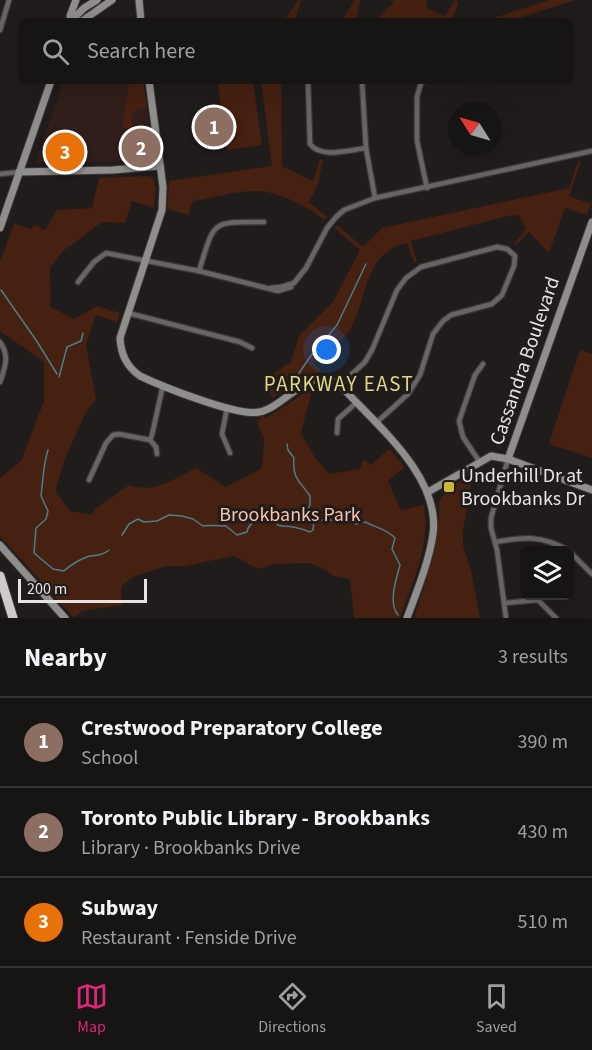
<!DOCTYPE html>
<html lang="en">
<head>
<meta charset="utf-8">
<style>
  body { margin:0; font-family:"Source Sans 3",sans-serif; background:#242222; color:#f1f3f6 }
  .controls { position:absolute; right:18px; bottom:18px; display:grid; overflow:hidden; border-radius:9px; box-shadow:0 6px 24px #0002 }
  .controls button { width:54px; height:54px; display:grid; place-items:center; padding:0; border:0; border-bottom:2px solid #363434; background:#171514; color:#f1f3f6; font:30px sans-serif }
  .compass { position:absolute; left:448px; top:102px; width:54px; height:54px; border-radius:50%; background:#171514; box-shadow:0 6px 24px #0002; rotate:307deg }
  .scale { position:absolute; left:18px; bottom:15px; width:129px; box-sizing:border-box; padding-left:6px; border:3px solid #e6e4e3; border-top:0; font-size:16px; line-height:21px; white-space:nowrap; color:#e6e4e3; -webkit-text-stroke:4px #1f1c1b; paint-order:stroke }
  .you { position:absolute; left:327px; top:350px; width:21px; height:21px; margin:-15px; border:4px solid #fff; border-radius:50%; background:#1a73e8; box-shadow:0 0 0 9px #1a73e833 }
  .badge { display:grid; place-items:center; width:39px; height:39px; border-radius:50%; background:#db2777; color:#fff; font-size:20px; font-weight:700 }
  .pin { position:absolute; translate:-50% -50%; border:3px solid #fff; box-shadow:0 2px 6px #0006 }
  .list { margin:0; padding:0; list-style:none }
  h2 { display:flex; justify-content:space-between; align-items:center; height:78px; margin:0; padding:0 24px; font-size:26px }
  h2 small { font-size:20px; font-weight:400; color:#9e9fa0 }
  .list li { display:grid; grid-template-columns:39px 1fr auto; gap:18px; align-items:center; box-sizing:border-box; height:90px; padding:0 24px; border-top:2px solid #363434 }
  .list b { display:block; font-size:22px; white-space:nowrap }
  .list p { margin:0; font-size:20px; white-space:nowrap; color:#9e9fa0 }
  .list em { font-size:20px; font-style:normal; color:#9e9fa0 }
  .icon { flex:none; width:33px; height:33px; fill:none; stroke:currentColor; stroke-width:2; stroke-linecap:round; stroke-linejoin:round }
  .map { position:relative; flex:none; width:592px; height:618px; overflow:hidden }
  .search { position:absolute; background:#171514; box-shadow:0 6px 24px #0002; left:18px; right:18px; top:18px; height:66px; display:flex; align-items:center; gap:15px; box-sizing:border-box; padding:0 21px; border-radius:9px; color:#9e9fa0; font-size:22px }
  .sheet { height:348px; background:#171514 }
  nav { display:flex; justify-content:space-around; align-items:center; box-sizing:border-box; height:84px; border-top:2px solid #363434; background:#171514; font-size:16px; color:#9e9fa0 }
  nav a { display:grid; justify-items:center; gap:3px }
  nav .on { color:#db2777 }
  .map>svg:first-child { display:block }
  .commercial { fill:#311e1a }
  .green { fill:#462011 }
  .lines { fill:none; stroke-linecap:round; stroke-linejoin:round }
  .stream { stroke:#4b7e89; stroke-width:1.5 }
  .street-casing { stroke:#3b3837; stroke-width:7 }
  .secondary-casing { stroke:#3b3837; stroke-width:9 }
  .highway-casing { stroke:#3b3837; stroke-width:11 }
  .street { stroke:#666464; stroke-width:4.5 }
  .secondary { stroke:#908d8d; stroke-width:7 }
  .highway { stroke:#cfcac9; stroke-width:9 }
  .poi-dot { fill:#ccb939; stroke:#1f1c1b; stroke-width:2 }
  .labels { text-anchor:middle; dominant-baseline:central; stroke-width:6; stroke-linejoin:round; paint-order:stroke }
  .street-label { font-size:20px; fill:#e6e4e3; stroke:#1f1c1b }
  .poi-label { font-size:20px; fill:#e6e4e3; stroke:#1f1c1b; text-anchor:start }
  .park-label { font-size:20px; fill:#f8c1ac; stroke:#1f1c1b }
  .neighbourhood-label { font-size:21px; letter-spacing:1.5px; fill:#e1d687; stroke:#1f1c1b }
</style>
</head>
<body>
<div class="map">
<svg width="592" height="618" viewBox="0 0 592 618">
  <rect width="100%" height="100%" fill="#1f1c1b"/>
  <path class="commercial" d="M63,81h80l11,79 -119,4z"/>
  <g class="green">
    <path d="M298,0h3l-6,19 48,-1 12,-18h5l-4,18h22l15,-15v-3h33l2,9 17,7 10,-16 4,2 -7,17 5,2h-173z"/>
    <path d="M550,0h25l-65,21h-26z"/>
    <path d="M130,81h13l4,26 -14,4 -2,9 2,10 -11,-3z"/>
    <path d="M239,81h14l9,64 -35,5 -9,-66z"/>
    <path d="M261,81h20l1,85 31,15 7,-22 3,1 -5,24 -9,18 18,15 -3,3c-18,-14 -45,-29 -69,-29 -20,0 -42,7 -62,10l-5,14 -21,-6 2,-28 103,-15z"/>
    <path d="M578,161h3l-12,35 22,8 -4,11 -22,-7 -16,45 -20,-21 -13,13 -2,-1 12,-15 -7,-13 -7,-1 -101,26 6,21 -3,1 -7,-20c-43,9 -39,54 -56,85 -6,11 -27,26 -37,35l8,9 -17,4 -32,22 -11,-17 29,-19 8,-26 34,-34 27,-52 -26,-22 3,-3 26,22 19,-19 187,-40z"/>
    <path d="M148,176l5,2 3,11 -2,19 -22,-7 -7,22 -23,-1 -39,29 -13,17 1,33 -2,5 25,13 23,-13 23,7 -3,9 -21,-7 -10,30 10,54 -11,15 -21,47 -8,27 1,5 13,18 21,4 5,-7 33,-23c25,9 45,-6 67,-17l30,19 36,-19 2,-29 -8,-19 5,-1 -1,-7 5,6 6,-3 42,-28 -12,46 13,23 15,18 31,-5 3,-10 8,6 18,-16 16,18 -17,14 13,29 23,-5c7,39 -11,76 -24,113h-46l-4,-39 -17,-3 -9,-7 -15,-6 -34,1 -17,5 -24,-13 -49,10h-18l-35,11 -11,10 1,18 -40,6 -8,7 -74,-82v-58l21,-17 23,-60v-39l-44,-31v-69l14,-38 17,5 3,-4 11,5 12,-20 35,-2 7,-30z"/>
    <path d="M580,350l12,4v104l-43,-14z"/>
    <path d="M469,474l-1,4 5,-3 -10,56v14l8,25 9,48h-66l18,-57 -2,-7 9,-36v-16l8,-12z"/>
  </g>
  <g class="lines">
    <g class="stream">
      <path d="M1,290l35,50 21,34"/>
      <path d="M297,376l13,-19 27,-32 29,-61"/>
      <path d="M59,377l8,-30 14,-6 2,-8"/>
      <path d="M287,444l1,6 6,8c-2,21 6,23 16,38v9l-3,6 10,8"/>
      <path d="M48,450c-5,16 -5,30 -7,46l7,15 -2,8 -10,9 -2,25 19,16 11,2c6,-6 18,-13 26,-15 8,-1 13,-1 19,-6"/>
      <path d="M122,535l7,-11 9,-5 6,3 13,-1 12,-6 13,1 11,3 10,7c4,-1 18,0 23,0l11,9 10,-3c2,-12 16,-14 27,-10 6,3 2,4 8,4 11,0 18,2 28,6l3,-2 1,-10h30l12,4 9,-2c10,5 23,8 30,16l-3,11 8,16c-4,15 -12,38 -2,50"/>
    </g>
    <g class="street-casing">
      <g id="street">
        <path d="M0,30l9,-30"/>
        <path d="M308,81l2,63c11,15 39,6 56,4"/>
        <path d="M362,81l4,67 9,50"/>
        <path d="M424,81l-3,2 -4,14v44l10,47"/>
        <path d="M0,174l19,-2"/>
        <path d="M199,271c16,-51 11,-49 65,-49"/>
        <path d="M78,282l16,-20 12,-9 93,18 79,20 13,-4"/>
        <path d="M270,288l11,-1 13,-4 12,-15 21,-40 9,-11 8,-7 31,-12 217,-47"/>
        <path d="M128,313l112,29 12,6"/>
        <path d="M0,342c10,14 5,25 0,40"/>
        <path d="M340,385l25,-23 7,-12 25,-60 9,-12 15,-11 76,-20 10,2 8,7 -1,10 -12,29 -10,9 -41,11 -8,6 -10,13 -13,41 -12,19 -32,29"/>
        <path d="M227,408l-5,26 8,19"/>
        <path d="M337,433l1,-14 18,-16"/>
        <path d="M150,440l2,-5 11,-50"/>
        <path d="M479,461l-16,-24 -4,-16 16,-46 8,-11"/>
        <path d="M89,480l17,-37 7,-8 6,-1 31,6 6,7 1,7"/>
        <path d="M495,542c29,-5 46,-7 73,8"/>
        <path d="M570,552l22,22"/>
        <path d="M505,603l33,-3 18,18"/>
        <path d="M506,618l-9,-68 -6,-22v-10l17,-59"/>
      </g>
    </g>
    <g class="secondary-casing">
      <g id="secondary">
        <path d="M139,0l2,21"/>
        <path d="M72,20l-2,-4 6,-16"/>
        <path d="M71,21l13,-13 13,-8"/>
        <path d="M82,21l30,-21"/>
        <path d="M149,81l14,106 -1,23 -42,128c1,16 6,28 20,38 21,10 98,41 119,36 27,-5 51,-49 81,-27 35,39 101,91 93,149 -4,28 -16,57 -26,84"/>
        <path d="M19,172l94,-2 47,-4"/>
        <path d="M0,228l51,-147"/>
        <path d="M508,459l84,-237"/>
        <path d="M428,492l63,-36 17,3 84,31"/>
        <path d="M0,545l65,73"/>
      </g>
    </g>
    <g class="highway-casing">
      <path id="highway" d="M0,576l13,42"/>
    </g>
    <use href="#street" class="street"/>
    <use href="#secondary" class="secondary"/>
    <use href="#highway" class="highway"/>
  </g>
  <rect class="poi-dot" x="443" y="481" width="12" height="12" rx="3"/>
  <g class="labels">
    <g class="street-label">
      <text transform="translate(525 361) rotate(-71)">Cassandra Boulevard</text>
    </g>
    <g class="poi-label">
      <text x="461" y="476">Underhill Dr at<tspan x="461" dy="23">Brookbanks Dr</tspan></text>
    </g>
    <g class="park-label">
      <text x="290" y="515">Brookbanks Park</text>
    </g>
    <g class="neighbourhood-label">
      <text x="339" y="384">PARKWAY EAST</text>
    </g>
  </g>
</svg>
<div class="controls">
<button><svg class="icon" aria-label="layers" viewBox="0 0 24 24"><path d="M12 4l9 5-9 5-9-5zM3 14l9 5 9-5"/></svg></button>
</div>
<svg class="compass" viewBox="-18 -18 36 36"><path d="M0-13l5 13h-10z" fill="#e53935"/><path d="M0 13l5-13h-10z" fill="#9e9fa0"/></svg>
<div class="scale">200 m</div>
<div class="you"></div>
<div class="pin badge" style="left:214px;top:127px;background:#8d6e63">1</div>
<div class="pin badge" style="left:141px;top:148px;background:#8d6e63">2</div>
<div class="pin badge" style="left:65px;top:152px;background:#e8710a">3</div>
<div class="search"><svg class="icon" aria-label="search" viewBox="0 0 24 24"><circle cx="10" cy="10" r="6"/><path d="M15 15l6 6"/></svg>Search here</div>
</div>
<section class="sheet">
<h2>Nearby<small>3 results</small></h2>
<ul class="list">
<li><span class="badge" style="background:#8d6e63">1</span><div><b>Crestwood Preparatory College</b><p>School</p></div><em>390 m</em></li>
<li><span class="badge" style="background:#8d6e63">2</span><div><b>Toronto Public Library - Brookbanks</b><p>Library · Brookbanks Drive</p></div><em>430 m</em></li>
<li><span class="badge" style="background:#e8710a">3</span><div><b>Subway</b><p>Restaurant · Fenside Drive</p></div><em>510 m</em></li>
</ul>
</section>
<nav>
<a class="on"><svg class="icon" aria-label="map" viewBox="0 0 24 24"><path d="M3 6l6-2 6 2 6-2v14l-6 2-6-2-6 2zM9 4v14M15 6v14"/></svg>Map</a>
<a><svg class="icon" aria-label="directions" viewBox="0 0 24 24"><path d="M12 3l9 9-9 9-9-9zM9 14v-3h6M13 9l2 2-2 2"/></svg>Directions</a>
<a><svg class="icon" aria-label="saved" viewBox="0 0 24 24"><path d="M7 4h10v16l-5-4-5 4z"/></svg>Saved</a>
</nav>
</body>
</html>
